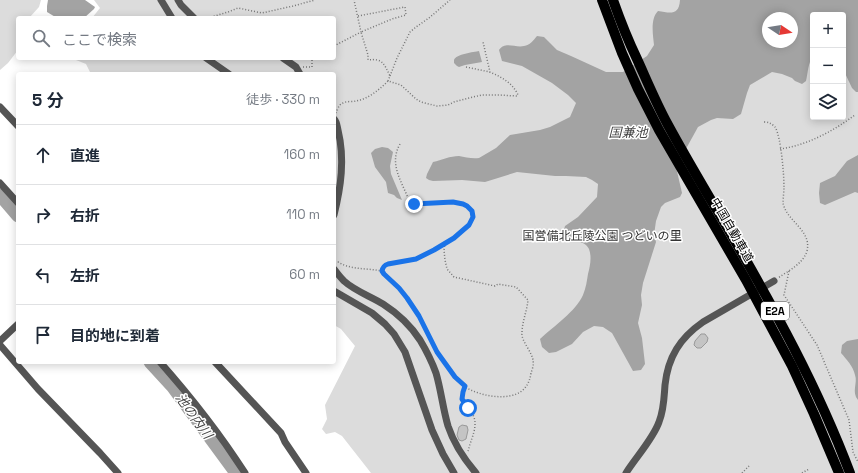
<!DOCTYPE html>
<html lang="ja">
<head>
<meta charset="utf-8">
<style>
  body { margin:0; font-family:"Space Grotesk","Noto Sans JP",sans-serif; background:#f2f2f3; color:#1f2937 }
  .controls { position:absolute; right:12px; top:12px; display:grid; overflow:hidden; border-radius:4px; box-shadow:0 2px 10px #0003 }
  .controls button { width:36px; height:36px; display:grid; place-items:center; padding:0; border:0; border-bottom:1px solid #e0e1e3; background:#fff; color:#1f2937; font:20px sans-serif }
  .compass { position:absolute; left:762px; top:12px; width:36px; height:36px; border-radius:50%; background:#fff; box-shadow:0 2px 10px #0003; rotate:102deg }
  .stop { position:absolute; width:12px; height:12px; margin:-9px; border:3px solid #1a73e8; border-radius:50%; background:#fff }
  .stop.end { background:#1a73e8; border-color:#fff; box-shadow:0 1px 4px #0008 }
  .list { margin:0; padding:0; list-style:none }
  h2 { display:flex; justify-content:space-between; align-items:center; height:52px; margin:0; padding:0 16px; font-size:17px }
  h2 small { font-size:13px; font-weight:400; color:#747a83 }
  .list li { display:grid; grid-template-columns:26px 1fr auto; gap:12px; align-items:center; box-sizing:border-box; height:60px; padding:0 16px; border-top:1px solid #e0e1e3 }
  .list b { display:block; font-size:15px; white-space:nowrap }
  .list em { font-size:13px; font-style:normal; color:#747a83 }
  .icon { flex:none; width:22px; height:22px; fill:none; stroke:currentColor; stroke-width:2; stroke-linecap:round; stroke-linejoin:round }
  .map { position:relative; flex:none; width:858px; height:473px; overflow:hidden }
  .search { position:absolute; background:#fff; box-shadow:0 2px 10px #0003; left:16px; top:16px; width:320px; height:44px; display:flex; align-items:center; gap:10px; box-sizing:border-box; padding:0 14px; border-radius:4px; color:#747a83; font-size:15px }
  .panel { position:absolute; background:#fff; box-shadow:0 2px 10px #0003; left:16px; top:72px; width:320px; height:292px; border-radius:4px }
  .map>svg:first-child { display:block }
  .green { fill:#dcdcdc; fill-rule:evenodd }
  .water { fill:#a3a3a3; fill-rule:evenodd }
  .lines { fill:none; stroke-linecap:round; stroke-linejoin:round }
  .river { stroke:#a3a3a3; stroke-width:13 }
  .building { fill:#c4c4c4; stroke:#999 }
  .path { stroke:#777; stroke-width:1.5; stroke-dasharray:1 2; stroke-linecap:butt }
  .minor { stroke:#555; stroke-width:7 }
  .highway { stroke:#000; stroke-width:10 }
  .route { stroke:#1a73e8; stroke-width:5 }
  .labels { text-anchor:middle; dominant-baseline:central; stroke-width:3; stroke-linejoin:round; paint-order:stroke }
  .shield { fill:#fff; stroke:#4c4c4c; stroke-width:1 }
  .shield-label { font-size:11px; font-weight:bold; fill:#000 }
  .street-label { font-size:12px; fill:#000; stroke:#fff }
  .park-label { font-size:12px; fill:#333; stroke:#fff }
  .water-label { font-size:13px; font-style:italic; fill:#444; stroke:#fff }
</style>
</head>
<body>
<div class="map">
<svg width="858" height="473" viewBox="0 0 858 473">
  <rect width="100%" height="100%" fill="#fff"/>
  <g class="green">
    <path d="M0,0h41l-2,7 -10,11h-11v32l-10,13 -8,7z"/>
    <path d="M94,0h764v473h-487l-29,-37 -7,-4 -9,2 -4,-5 5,-10 -2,-14 30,-59 -14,-17 -7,-4v-251h-243l-5,-10 -15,-6h263v-40h-242l8,-10zM813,15h30v102h-30zM768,18h24v24h-24z"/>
  </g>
  <g class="water">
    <path d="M48,0h37l10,7 -1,2 -10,9h-27l-10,-6v-6z"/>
    <path d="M680,0h178v92h-2l-4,-4 -9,-19v-54h-30v42c-5,5 -5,16 -7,24l-4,3 -7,-3 -3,-3 -10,-4 -10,-2 -22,13 -3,8 -6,21 -8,5 -16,-1 -6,2 -13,7 -22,40 6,26 -2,4 -15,6 -4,4 -5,14 -2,14 2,7 -13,41 -2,12 1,10 -4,18 4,15 3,26 -4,6 -8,1 -21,-38 -9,-6 -9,-1 -11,6 -11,12 -16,8 -7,1 -7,-6 -2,-8c13,-12 36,-28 43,-44 3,-7 4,-15 5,-21 2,-8 4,-17 1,-25 -5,-10 -19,-7 -26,-16l2,-7 13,-9 19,-20 1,-13 -6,-4 -6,-3 -20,-1h-11l-38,-4 -19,6 -13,4 -23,-2 -29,1 -4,-1 -3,-2 1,-4 6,-12c9,-2 17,-6 26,-6 6,1 13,3 20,2l17,-10 14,-13 30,-5 10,-3 20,-10 6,-14 -8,-8 -16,-12 -30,-17 -20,-5 -3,-11c6,-9 16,-2 25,-4 6,-1 9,-5 13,-10l7,1 13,13 14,6 35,16h17l24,-16 7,-11c-1,-10 -4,-26 4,-34 12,2 21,5 22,-11zM768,18h24v24h-24z"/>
    <path d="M479,51l3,11 -17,3 -6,2 -2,-1 -3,-3c0,-1 0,-2 0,-3 2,-6 20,-8 25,-9z"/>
    <path d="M382,147l6,1 5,4 -3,14 1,8 11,26 -5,-2 -3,-3 -6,-2 -2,-11 -11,-15 -4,-14 4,-4z"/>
    <path d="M858,155v38l-3,-1 -30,13 -5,-2 -1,-10 1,-10 15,-7 12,-15z"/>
    <path d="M858,339v61c-7,-8 0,-17 -3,-25 -2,-9 -8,-15 -14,-22l1,-8 5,-4z"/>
  </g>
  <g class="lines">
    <g class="river">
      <path d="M0,195l18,21"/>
      <path d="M150,362l22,24 64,87"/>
    </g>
  </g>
  <g class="building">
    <path d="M701,334h4l3,4 -1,4 -6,6h-4l-3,-3 1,-4z"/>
    <path d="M462,425l5,1 1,4 -2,9 -4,2 -3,-1 -2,-5 2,-8z"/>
  </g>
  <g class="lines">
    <g class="path">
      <path d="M358,16l47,-9 1,8 -14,4 -31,13 7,23v5c15,-2 16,4 22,16l-2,5"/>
      <path d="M208,18l20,-6 10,-4 24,5 31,-7 22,-6"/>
      <path d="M334,46l27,-14 -7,-32"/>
      <path d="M303,67h9v-9"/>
      <path d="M466,67l24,5"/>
      <path d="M390,76l7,-18 13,-26 6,-5 13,-9 21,-18"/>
      <path d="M336,113c1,-3 3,-9 7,-10 3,-2 9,-1 13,-2 12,-2 23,-11 32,-20l13,4 15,14 5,3 16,4 11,-1 6,-3 19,-5 9,-2h17l17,1 2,-1c-5,-12 -17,-18 -28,-23l-7,-30"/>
      <path d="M764,122c5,0 8,2 11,5 6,9 9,48 9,60 0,5 -1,11 -1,16 4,19 29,27 24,48 -4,13 -19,20 -29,27"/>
      <path d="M400,144c-12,21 3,39 10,59l1,1c8,-1 17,0 25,-1 9,0 19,-2 27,1 36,13 -36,51 -47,55 -9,3 -19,3 -28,5 -3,1 -5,2 -6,7l2,3 15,14 8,10 12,18 18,36 18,25 10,10 -2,5 -1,7c3,5 8,10 11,16 6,12 -3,25 -5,37"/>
      <path d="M780,149c28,-4 53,-18 75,-34"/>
      <path d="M445,243l-1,7 1,10 2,9 7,8 41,9 3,-2 18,3 12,13c-1,11 -6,22 -6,33 -1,8 11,20 11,28 1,4 -1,9 -2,12 -1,7 -3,12 -8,17 -14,12 -43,6 -58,-3"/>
      <path d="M335,263l3,-1c13,8 29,6 44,9"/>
      <path d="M789,271l-5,24 33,50 32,75 4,32 5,10"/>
      <path d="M742,473l7,-7"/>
      <path d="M802,473l7,-4"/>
    </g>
    <g class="minor">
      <path d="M161,0l11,18"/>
      <path d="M178,0l3,5 13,13"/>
      <path d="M206,58l23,16"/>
      <path d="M283,58l13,9 4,7"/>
      <path d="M0,107l18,19"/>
      <path d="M334,119c3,3 3,7 4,11 7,29 3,57 -4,85"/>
      <path d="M0,183l18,20"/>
      <path d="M334,269c3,4 6,8 10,12 11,10 26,15 39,23 14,9 28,22 37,36 6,10 12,22 16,33 5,17 7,36 12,53 6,18 16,33 28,47"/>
      <path d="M334,291l38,22 13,11 9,10 11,18 27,78 11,24 11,19"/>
      <path d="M0,341l18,-17"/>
      <path d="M0,345l38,44 62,64 18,20"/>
      <path d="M160,362c31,35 60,72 85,111"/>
      <path d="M215,362l66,71 4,9 21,31"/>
      <path d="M626,473c10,-16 27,-34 33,-51 5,-12 5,-24 6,-37 3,-28 15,-47 38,-63l71,-41"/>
    </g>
    <g class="highway">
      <path d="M602,0l20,53 16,36 21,41 87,150 46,86 22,48 25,59"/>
      <path d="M613,0c7,20 15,40 24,59 10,22 19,44 31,66 19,35 40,70 60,104 46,79 90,159 122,244"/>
    </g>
  </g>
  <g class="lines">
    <path class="route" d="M414,204l39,-2 10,2 4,2 5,5 1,6 -4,8 -7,6 -8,7 -20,12 -18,9 -28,5c-3,1 -5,2 -6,7l2,3 15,14 8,10 12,18 18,36 18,25 10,9 -2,6 -1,7 6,9"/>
  </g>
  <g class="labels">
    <rect class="shield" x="761" y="302" width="28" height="18" rx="3"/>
    <g class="shield-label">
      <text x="775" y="311">E2A</text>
    </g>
    <g class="street-label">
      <text transform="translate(732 230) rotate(60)">中国自動車道</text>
    </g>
    <g class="park-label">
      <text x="602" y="236">国営備北丘陵公園 つどいの里</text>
    </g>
    <g class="water-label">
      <text x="628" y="132">国兼池</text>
      <text transform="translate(194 416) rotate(54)">池の内川</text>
    </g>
  </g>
</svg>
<div class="controls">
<button>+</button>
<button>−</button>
<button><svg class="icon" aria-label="layers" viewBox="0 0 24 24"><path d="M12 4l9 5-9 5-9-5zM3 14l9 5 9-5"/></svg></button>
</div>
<svg class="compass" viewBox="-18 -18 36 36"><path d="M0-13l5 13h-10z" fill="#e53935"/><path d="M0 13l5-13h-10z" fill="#747a83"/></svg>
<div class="stop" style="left:468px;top:408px"></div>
<div class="stop end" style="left:414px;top:204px"></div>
<div class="search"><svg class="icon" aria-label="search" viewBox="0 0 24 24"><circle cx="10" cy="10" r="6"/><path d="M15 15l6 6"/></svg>ここで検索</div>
<section class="panel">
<h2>5 分<small>徒歩 · 330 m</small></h2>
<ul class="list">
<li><svg class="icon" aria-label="ahead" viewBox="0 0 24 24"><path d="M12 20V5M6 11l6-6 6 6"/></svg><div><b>直進</b></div><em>160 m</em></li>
<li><svg class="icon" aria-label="right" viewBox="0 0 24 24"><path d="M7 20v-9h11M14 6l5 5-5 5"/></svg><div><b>右折</b></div><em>110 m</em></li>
<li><svg class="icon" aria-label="left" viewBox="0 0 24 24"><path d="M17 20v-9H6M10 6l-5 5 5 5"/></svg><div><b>左折</b></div><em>60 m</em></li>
<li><svg class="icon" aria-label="arrive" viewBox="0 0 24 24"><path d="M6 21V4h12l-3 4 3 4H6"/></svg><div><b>目的地に到着</b></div></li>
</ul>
</section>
</div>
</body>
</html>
